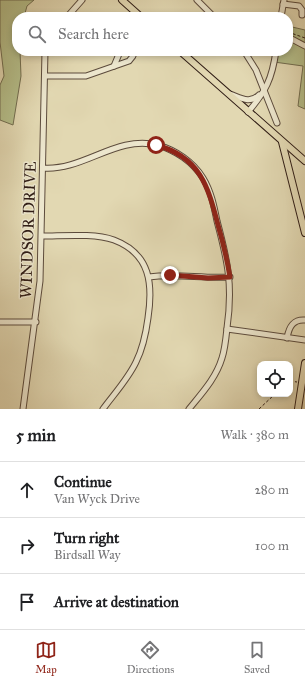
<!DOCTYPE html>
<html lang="en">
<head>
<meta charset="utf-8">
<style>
  body { margin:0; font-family:"IM FELL Great Primer",serif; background:#f2f2f2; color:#202124 }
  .controls { position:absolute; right:12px; bottom:12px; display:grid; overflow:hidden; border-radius:8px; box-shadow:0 2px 6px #0003 }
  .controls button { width:36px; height:36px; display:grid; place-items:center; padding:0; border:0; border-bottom:1px solid #e0e0e0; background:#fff; color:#202124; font:20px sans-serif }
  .stop { position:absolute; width:12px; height:12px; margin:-9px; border:3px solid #8f2418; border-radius:50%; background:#fff }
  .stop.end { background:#8f2418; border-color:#fff; box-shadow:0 1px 4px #0008 }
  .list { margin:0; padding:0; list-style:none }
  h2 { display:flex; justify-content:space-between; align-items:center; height:52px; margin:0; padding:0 16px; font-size:17px }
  h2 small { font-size:13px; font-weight:400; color:#757577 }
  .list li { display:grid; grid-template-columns:26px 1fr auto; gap:12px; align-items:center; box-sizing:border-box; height:56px; padding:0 16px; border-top:1px solid #e0e0e0 }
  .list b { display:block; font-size:15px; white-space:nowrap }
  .list p { margin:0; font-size:13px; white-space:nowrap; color:#757577 }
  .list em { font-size:13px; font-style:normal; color:#757577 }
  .icon { flex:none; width:22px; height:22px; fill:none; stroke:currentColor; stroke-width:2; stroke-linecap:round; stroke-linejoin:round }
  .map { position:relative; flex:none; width:305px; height:409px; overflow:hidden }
  .search { position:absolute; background:#fff; box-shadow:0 2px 6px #0003; left:12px; right:12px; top:12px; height:44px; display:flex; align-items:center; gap:10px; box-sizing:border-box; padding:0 14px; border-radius:16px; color:#757577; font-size:15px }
  .sheet { height:220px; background:#fff }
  nav { display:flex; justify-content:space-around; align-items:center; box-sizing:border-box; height:56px; border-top:1px solid #e0e0e0; background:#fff; font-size:11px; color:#757577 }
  nav a { display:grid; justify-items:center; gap:2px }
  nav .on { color:#8f2418 }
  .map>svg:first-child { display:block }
  .green { fill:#b5be8a; stroke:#726d50 }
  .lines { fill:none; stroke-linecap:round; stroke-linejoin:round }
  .minor-casing { stroke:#5c4b3c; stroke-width:7 }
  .major-casing { stroke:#2f1c15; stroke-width:8 }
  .path { stroke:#2f1c15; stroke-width:1; stroke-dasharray:3 2; stroke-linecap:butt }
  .minor { stroke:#ece6cd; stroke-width:5 }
  .major { stroke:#e2d8b2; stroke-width:6 }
  .route { stroke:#8f2418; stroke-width:5 }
  .labels { text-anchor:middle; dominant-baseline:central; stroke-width:3; stroke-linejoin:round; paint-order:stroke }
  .street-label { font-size:16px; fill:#2f1c15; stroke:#ece6cd }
</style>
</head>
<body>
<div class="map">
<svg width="305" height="409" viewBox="0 0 305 409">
  <rect width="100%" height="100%" fill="#e2d8b2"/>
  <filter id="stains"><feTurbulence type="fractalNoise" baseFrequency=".005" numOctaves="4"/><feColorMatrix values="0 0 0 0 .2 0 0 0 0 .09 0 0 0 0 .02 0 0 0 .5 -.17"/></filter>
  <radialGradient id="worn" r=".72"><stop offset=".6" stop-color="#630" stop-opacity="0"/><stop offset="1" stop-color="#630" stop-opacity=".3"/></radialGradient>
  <g class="green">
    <path d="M0,0h34l-7,6 -3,11h-7v34h3l1,25 -8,49 -13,-5v-35l4,-9 -4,-34z"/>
    <path d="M288,26l17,4v79l-7,-3 5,-40 -29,-4 2,-11h12z"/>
  </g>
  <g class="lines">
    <g class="minor-casing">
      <g id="minor">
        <path d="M197,0l17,17"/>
        <path d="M283,4l16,2 3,4v5"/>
        <path d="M67,17l15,-17"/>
        <path d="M281,17l3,-17"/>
        <path d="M288,37l17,9"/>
        <path d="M244,51l12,19 21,53"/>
        <path d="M114,66l5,-12 3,-3"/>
        <path d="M45,76h41l43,-15 4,-5 -4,-5"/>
        <path d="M230,94c11,4 20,10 29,1"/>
        <path d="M248,112c18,-21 24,-33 28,-61"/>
        <path d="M43,168c41,3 73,-33 114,-23 19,5 36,17 46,33 8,13 11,28 14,43 11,41 16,65 10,107 -1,10 -2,21 -5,30 -6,20 -20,35 -33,51"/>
        <path d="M42,236c21,0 52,-3 72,4 37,14 39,45 34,78 -2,15 -5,30 -12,44 -8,17 -22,32 -33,47"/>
        <path d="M149,277c27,-4 54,2 81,0"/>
        <path d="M0,322h36"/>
        <path d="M227,329l78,11"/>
        <path d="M287,338c2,-11 6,-19 18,-18"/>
        <path d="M23,409l17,-128 5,-230"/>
      </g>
    </g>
    <g class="major-casing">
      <g id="major">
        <path d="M122,0l19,17"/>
        <path d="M180,51l125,110"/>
        <path d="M282,142l23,91"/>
        <path d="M298,409l7,-46"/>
      </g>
    </g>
    <g class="path">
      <path d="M288,32l17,6"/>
      <path d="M290,381l7,1"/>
      <path d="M259,409l16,-15"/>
    </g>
    <use href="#minor" class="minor"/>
    <use href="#major" class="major"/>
  </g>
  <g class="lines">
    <path class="route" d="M156,145c44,12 52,41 62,80 5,17 9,34 12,52l-22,1 -38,-3"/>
  </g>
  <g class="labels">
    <g class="street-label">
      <text transform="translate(28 230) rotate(-88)">WINDSOR DRIVE</text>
    </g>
  </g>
  <rect width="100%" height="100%" filter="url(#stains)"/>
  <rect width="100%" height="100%" fill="url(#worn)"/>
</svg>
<div class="controls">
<button><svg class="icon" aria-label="locate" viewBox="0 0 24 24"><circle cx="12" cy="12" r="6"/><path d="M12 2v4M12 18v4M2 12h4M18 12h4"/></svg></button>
</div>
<div class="stop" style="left:156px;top:145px"></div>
<div class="stop end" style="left:170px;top:275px"></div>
<div class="search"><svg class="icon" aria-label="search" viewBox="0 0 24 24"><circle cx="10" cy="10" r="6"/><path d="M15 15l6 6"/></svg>Search here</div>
</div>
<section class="sheet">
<h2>5 min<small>Walk · 380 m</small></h2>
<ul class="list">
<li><svg class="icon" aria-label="ahead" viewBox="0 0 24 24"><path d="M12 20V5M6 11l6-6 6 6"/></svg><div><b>Continue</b><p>Van Wyck Drive</p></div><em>280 m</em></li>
<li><svg class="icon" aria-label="right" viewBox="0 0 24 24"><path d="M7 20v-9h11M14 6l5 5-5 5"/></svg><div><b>Turn right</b><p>Birdsall Way</p></div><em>100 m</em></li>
<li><svg class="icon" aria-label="arrive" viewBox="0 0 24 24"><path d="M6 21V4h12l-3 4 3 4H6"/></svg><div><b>Arrive at destination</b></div></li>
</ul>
</section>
<nav>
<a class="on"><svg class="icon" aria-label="map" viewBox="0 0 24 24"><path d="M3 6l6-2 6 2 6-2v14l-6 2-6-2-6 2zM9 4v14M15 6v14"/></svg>Map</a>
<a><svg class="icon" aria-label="directions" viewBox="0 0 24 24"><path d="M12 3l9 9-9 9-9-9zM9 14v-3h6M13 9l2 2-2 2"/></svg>Directions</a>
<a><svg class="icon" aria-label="saved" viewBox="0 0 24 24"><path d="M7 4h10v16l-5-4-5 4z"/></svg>Saved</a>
</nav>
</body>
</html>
